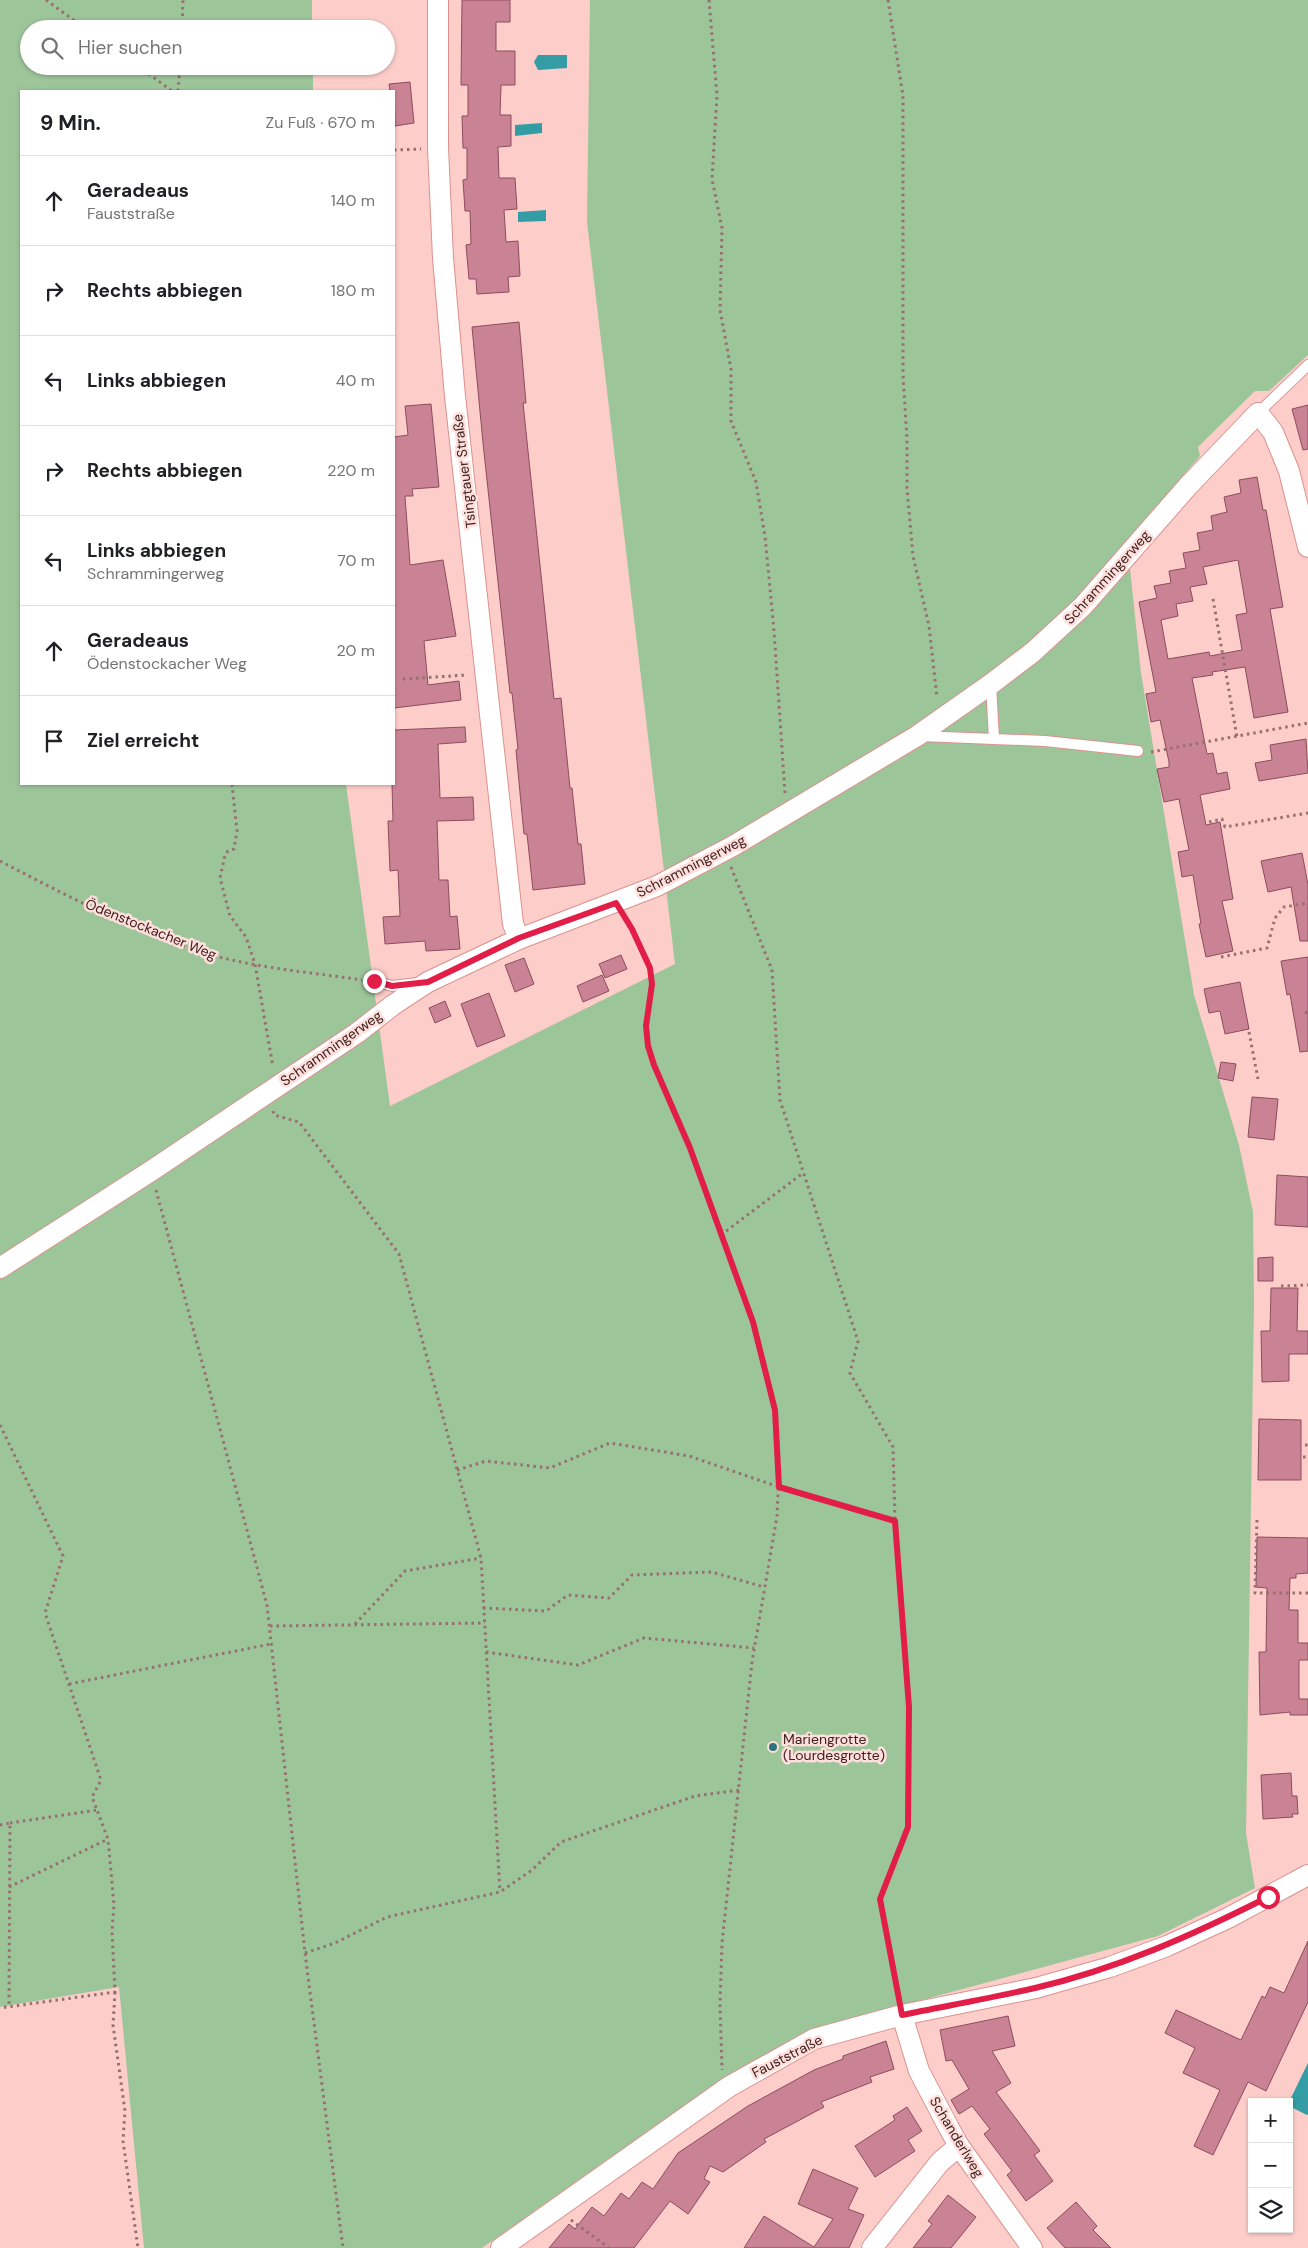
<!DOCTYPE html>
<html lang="de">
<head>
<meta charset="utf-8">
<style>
  body { margin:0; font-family:"DM Sans",sans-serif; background:#f2f2f2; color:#202124 }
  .controls { position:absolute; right:15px; bottom:15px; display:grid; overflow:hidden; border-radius:0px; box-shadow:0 1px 4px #0004 }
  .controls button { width:45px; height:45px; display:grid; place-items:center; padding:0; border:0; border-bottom:1px solid #e0e0e0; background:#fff; color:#202124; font:25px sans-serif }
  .stop { position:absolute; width:15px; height:15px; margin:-11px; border:4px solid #e11d48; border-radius:50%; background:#fff }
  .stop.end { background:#e11d48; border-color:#fff; box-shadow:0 1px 5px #0008 }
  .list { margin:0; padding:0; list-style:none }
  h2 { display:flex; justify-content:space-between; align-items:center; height:65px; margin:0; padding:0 20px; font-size:21px }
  h2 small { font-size:16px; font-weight:400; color:#757577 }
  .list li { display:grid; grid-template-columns:32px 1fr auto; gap:15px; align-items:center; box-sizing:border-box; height:90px; padding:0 20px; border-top:1px solid #e0e0e0 }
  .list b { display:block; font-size:19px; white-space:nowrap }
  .list p { margin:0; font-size:16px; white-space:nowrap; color:#757577 }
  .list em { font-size:16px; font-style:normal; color:#757577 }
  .icon { flex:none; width:28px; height:28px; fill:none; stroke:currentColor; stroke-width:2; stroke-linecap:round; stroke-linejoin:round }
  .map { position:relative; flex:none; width:1308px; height:2248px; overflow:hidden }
  .search { position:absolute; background:#fff; box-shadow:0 1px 4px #0004; left:20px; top:20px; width:375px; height:55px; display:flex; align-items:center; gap:12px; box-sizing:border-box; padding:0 18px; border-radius:28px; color:#757577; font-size:19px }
  .panel { position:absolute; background:#fff; box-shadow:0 1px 4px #0004; left:20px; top:90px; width:375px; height:695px; border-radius:0px }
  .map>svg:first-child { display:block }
  .green { fill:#9dc59a }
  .water { fill:#349ca5 }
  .building { fill:#ca8395; stroke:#8d4c5e; fill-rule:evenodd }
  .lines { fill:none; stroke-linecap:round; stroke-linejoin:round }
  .lane-casing { stroke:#dc928e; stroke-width:12 }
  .street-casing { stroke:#dc928e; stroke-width:22 }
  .path { stroke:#96706e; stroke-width:3; stroke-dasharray:2.5 4; stroke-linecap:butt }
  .lane { stroke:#fff; stroke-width:10 }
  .street { stroke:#fff; stroke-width:20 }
  .route { stroke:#e11d48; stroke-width:6 }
  .poi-dot { fill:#2c757c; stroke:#ffdfdc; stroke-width:2 }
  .labels { text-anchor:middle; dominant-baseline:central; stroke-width:5; stroke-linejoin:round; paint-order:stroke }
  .street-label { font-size:14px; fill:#3d201f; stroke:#ffdfdc }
  .poi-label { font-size:14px; fill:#3d201f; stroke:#ffdfdc; text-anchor:start }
</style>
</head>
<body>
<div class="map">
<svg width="1308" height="2248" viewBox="0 0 1308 2248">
  <rect width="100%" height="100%" fill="#fccdc9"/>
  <path class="green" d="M0,0h312v29h-283v37h284v25h-292v693h325l44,322 285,-142 -88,-742 3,-222h718v355l-39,36h-14l-57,56 2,9 -73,84 14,133 53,322 45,150 14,67 1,92 -8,529 9,55 -97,48 -310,84 -112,55 -135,89 -119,84h-338l-25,-261 -119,20z"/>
  <g class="water">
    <path d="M538,55h29v13l-29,2 -4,-8z"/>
    <path d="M542,123v10l-27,3v-11z"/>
    <path d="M546,210v11l-28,1v-10z"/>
    <path d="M1308,2063v51l-1,1 -18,-9v-4z"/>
  </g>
  <g class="building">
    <path d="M462,0h48v22h-14v29h19v34h-14l-1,30h11v31l-13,1 1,31h16l2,31 -13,1 2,32 12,-1 2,35 -12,1 1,15 -32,2 -1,-15h-7l-3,-34 5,-1 -1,-33h-5l-2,-31 4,-1v-31h-4l-1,-32h6v-31h-7z"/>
    <path d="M410,82l4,41 -19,3 -1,-35h-4l-1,-7z"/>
    <path d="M519,322l7,81h-3l31,296 7,-1 9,90h2l6,56h3l4,40 -52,6 -6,-56h-3l-2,-20 -6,-64 2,-1 -6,-56h-2l-27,-250 -11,-116z"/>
    <path d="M431,404l8,83 -27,2 1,7h-8l5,69 33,-5 13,76 -32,5 4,44 31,-4 2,19 -67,8v-271l14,-2 -3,-29z"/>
    <path d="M1308,405v44l-5,1 -11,-41z"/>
    <path d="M1257,477l6,33h3l17,97 -13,2 18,103 -34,6 -9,-51 -33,5 1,3 -21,3 15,76 6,-1 4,21 10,-2 3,17 -30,6 6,30 14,-3 13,77 -11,2 11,50 -27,6 -7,-33h2l-8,-49 -11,2 -4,-25 11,-2 -10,-51 -15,3 -7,-33 12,-2v-5l-9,-42 -9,2 -5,-28 10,-2 -17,-90 18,-4 -3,-12 17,-3 -2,-12 17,-3 -3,-15 17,-3 -3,-17 16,-3 -2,-14 16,-4 -3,-15 17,-4 -2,-13zM1238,560l9,53 -11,2 6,35 -32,6 -1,-4 -41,7 -7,-39 17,-4 -2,-12 17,-3 -3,-14 17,-3 -4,-17z"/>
    <path d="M465,727l1,15 -28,2 2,54 33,-1 1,23 -37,1 2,59h9l2,37 7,-1 3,33 -34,2 -1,-10 -40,3 -2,-27 17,-1 -2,-46 -8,1 -2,-50h5l-1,-37h2v-54z"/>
    <path d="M1306,739l2,34 -49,8 -4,-18 17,-3 -2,-15z"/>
    <path d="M1302,853l6,32v56h-8l-9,-54 -23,5 -7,-31z"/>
    <path d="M621,955l6,14 -22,9 -6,-14z"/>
    <path d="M1308,957v94l-8,1 -10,-58 -3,1 -6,-34z"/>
    <path d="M524,958l10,26 -19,8 -10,-27z"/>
    <path d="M602,975l7,16 -26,11 -6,-16z"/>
    <path d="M1240,982l9,47 -24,5 -5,-23 -11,2 -5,-24z"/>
    <path d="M489,993l16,43 -28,11 -16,-43z"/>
    <path d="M445,1001l6,15 -16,7 -6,-15z"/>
    <path d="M1221,1062l15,2 -3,17 -15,-3z"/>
    <path d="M1252,1097l26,2 -4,41 -26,-3z"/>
    <path d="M1277,1175l31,2v50l-33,-2z"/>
    <path d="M1273,1257v24h-15v-23z"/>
    <path d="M1271,1288h27l-1,43h11v23h-19v27l-27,1 -1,-51h9z"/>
    <path d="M1259,1419l42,1v60h-43z"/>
    <path d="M1257,1537l51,1v35l-12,1v4h-6l-1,32h9v33h10v17h-9v39h9v16h-18v-3l-30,3 -1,-63h7l1,-64 -11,-1z"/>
    <path d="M1291,1773l1,23h5l1,18h-6l1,3 -30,2 -2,-44z"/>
    <path d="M1308,1941v61l-42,89 -18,-9 -35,73 -19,-9 26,-56 -37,-17 12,-25 -30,-15 11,-23 65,30 21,-44 3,2 5,-11 14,6z"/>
    <path d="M1008,2016l7,30 -23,5 19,32 -15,9 44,59 -6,4 19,26 -27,20 -19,-26 5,-4 -28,-37 6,-5 -18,-23 -13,8 -8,-14 18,-11 -17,-29 -6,1 -6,-31z"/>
    <path d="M886,2041l8,28 -24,8 2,5 -51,20 3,5 -60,32 2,3 -43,30 -13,-6 -6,13 6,3 -22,32 -18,-13 -36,47h-85l20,-24 6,5 17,-22 12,9 17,-23 8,6 13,-17 11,7 25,-36 70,-47 66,-36 29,-11v-3z"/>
    <path d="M907,2107l15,24 -14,9 7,11 -40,26 -20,-31 40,-26 -2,-4z"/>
    <path d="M813,2169l45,19 -10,21 16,6 -15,33h-105l20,-32 50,31 19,-28 -35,-15z"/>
    <path d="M948,2195l28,22 -25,31h-38l19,-24 -4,-3z"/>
    <path d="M1076,2202l21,24 -4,4 18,18h-46l-18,-20z"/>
  </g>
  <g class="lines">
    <g class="lane-casing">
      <g id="lane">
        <path d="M1258,413l50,-48"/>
        <path d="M991,684l3,55"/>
        <path d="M920,736l125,5 93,10"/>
        <path d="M375,981l17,5 26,-3"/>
      </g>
    </g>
    <g class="street-casing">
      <g id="street">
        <path d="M438,0v148l5,110 12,138 58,528 6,15"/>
        <path d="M0,1268l151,-97 206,-138 36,-28 35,-23 91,-43 138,-53 76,-40 184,-110 74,-52 42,-32 50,-46 105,-120 70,-73 15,19 16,39 19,76"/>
        <path d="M902,2015l17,56 30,57 10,18 73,102"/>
        <path d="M501,2248l229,-162 84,-47 88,-24 134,-27 74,-21 57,-21 61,-28 80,-43"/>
        <path d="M872,2248l68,-86 19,-16"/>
      </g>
    </g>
    <g class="path">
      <path d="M46,0l40,29"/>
      <path d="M709,0l8,95 -5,84 10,49 -2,82 11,59v52l25,61 9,54 9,95 11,162"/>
      <path d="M888,0l15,96v279l4,64v49l6,68 16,70 8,72"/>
      <path d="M182,29l1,-29"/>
      <path d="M138,66l34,25"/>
      <path d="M323,90v1"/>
      <path d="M178,91l2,-25"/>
      <path d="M394,150l27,-1"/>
      <path d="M1213,599l24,138"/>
      <path d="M403,679l64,-4"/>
      <path d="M1151,752l157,-29"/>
      <path d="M232,784l5,47 -3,18 -6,2 -3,4 -5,23 10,38 16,21 9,27 18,103"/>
      <path d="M1209,822l13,-3 3,8 83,-14"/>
      <path d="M0,861c71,37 145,76 223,97 45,11 93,15 139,22"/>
      <path d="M731,867l41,103 8,130 78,241 -8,32 43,74 2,74"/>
      <path d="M625,919l25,49 2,16 -6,42 2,20 42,103 63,173 22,88 4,60 -2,46 -25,146 -30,281 -2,61 2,66"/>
      <path d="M1221,957l46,-9 8,-30 9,-11 24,-4"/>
      <path d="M1305,1013l3,-1"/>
      <path d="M1249,1032l9,47"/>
      <path d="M273,1111l1,4 25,7 100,132 82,304 19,334"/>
      <path d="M156,1190l111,415 38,348 38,295"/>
      <path d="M721,1235l82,-62"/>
      <path d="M1281,1286l27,-1"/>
      <path d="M0,1425l63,131 -18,57 56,167 -9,17 16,42 6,66 -2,27 3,60 -115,16"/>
      <path d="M1305,1445h3"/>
      <path d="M1303,1457h5"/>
      <path d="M457,1470l29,-9 64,7 60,-25 79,13 90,31 116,34 14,186 -1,120 -28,72 18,98"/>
      <path d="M1257,1520l-2,73h53"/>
      <path d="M483,1608l63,3 22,-16 41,3 23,-23 80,-3 52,15"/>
      <path d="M355,1624l50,-53 76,-13"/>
      <path d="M270,1626l215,-3"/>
      <path d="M486,1652l92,13 66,-27 110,10"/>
      <path d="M69,1684l202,-40"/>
      <path d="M10,1823l87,-13"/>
      <path d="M0,1825l10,-2 -1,183"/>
      <path d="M9,1887l99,-48"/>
      <path d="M305,1953l30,-10 52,-26 113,-25 32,-22 29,-28 134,-46 45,-6"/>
      <path d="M115,1992l-2,33 12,86 -2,30 15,107"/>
      <path d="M571,2220l38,28"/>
    </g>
    <use href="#lane" class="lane"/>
    <use href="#street" class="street"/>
  </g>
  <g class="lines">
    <path class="route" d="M374,981l18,5 36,-4 91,-44 97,-35 16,26 18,39 2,16 -6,42 2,20 6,19 36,83 63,174 22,88 4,77 116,34 14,186 -1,120 -28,72 22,116c44,-9 89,-17 133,-27 82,-19 158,-53 233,-91"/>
  </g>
  <circle class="poi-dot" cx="773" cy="1747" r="5"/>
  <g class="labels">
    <g class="street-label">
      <text transform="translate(464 471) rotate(-97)">Tsingtauer Straße</text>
      <text transform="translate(1107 577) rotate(-48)">Schrammingerweg</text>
      <text transform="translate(691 866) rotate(-27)">Schrammingerweg</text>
      <text transform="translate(151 929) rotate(22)">Ödenstockacher Weg</text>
      <text transform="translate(331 1048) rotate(-35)">Schrammingerweg</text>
      <text transform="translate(787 2056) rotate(-27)">Fauststraße</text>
      <text transform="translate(957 2137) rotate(59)">Schanderlweg</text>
    </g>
    <g class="poi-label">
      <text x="783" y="1739">Mariengrotte<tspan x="783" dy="16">(Lourdesgrotte)</tspan></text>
    </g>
  </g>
</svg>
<div class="controls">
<button>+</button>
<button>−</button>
<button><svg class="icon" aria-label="layers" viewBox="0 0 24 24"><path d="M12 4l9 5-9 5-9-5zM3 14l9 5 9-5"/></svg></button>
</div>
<div class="stop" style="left:1268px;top:1897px"></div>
<div class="stop end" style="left:374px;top:981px"></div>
<div class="search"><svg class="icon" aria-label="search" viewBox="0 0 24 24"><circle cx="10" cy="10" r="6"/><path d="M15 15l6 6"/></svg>Hier suchen</div>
<section class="panel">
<h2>9 Min.<small>Zu Fuß · 670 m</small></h2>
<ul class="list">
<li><svg class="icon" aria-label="ahead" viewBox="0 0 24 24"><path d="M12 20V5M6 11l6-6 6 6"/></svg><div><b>Geradeaus</b><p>Fauststraße</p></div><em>140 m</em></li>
<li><svg class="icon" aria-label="right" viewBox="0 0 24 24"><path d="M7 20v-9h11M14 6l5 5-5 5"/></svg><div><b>Rechts abbiegen</b></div><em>180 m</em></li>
<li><svg class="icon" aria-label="left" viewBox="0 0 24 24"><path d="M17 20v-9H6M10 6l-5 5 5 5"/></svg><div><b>Links abbiegen</b></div><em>40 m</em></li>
<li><svg class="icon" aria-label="right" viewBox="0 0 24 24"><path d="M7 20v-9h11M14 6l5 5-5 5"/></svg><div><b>Rechts abbiegen</b></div><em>220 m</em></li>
<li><svg class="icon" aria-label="left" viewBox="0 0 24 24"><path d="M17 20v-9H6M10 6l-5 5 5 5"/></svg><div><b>Links abbiegen</b><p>Schrammingerweg</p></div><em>70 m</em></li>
<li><svg class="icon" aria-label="ahead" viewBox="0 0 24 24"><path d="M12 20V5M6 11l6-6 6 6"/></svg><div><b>Geradeaus</b><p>Ödenstockacher Weg</p></div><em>20 m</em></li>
<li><svg class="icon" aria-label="arrive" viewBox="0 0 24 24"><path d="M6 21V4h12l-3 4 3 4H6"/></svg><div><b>Ziel erreicht</b></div></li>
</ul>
</section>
</div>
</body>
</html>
